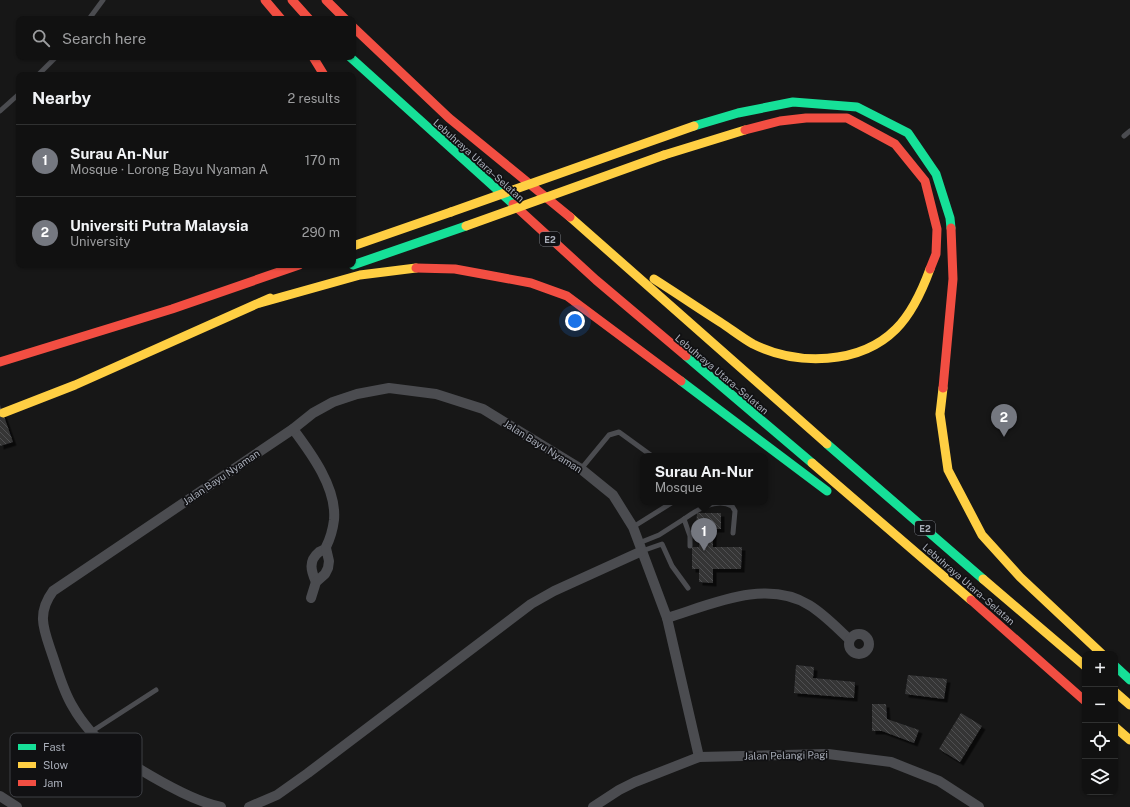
<!DOCTYPE html>
<html lang="en">
<head>
<meta charset="utf-8">
<style>
  body { margin:0; font-family:"Public Sans",sans-serif; background:#1a1a1a; color:#f1f3f6 }
  .controls { position:absolute; right:12px; bottom:12px; display:grid; overflow:hidden; border-radius:8px; box-shadow:0 1px 3px #0004 }
  .controls button { width:36px; height:36px; display:grid; place-items:center; padding:0; border:0; border-bottom:1px solid #303131; background:#111; color:#f1f3f6; font:20px sans-serif }
  .you { position:absolute; left:575px; top:321px; width:14px; height:14px; margin:-10px; border:3px solid #fff; border-radius:50%; background:#1a73e8; box-shadow:0 0 0 6px #1a73e833 }
  .badge { display:grid; place-items:center; width:26px; height:26px; border-radius:50%; background:#757880; color:#fff; font-size:13px; font-weight:700 }
  .pin { position:absolute; translate:-50% -33px; filter:drop-shadow(0 1px 2px #0008) }
  .pin::after { content:''; position:absolute; top:21px; width:14px; height:12px; background:inherit; clip-path:polygon(0 0,100% 0,50% 100%) }
  .popup { position:absolute; left:640px; top:453px; width:128px; height:52px; box-sizing:border-box; display:grid; place-content:center; border-radius:8px; background:#111; filter:drop-shadow(0 1px 3px #0005); font-size:13px; white-space:nowrap; color:#9c9d9f }
  .popup b { font-size:15px; color:#f1f3f6 }
  .popup::after { content:''; position:absolute; left:50%; top:100%; margin-left:-8px; border:8px solid transparent; border-top-color:#111 }
  .list { margin:0; padding:0; list-style:none }
  h2 { display:flex; justify-content:space-between; align-items:center; height:52px; margin:0; padding:0 16px; font-size:17px }
  h2 small { font-size:13px; font-weight:400; color:#9c9d9f }
  .list li { display:grid; grid-template-columns:26px 1fr auto; gap:12px; align-items:center; box-sizing:border-box; height:72px; padding:0 16px; border-top:1px solid #303131 }
  .list b { display:block; font-size:15px; white-space:nowrap }
  .list p { margin:0; font-size:13px; white-space:nowrap; color:#9c9d9f }
  .list em { font-size:13px; font-style:normal; color:#9c9d9f }
  .icon { flex:none; width:22px; height:22px; fill:none; stroke:currentColor; stroke-width:2; stroke-linecap:round; stroke-linejoin:round }
  .map { position:relative; flex:none; width:1130px; height:807px; overflow:hidden }
  .search { position:absolute; background:#111; box-shadow:0 1px 3px #0004; left:16px; top:16px; width:340px; height:44px; display:flex; align-items:center; gap:10px; box-sizing:border-box; padding:0 14px; border-radius:8px; color:#9c9d9f; font-size:15px }
  .panel { position:absolute; background:#111; box-shadow:0 1px 3px #0004; left:16px; top:72px; width:340px; height:196px; border-radius:8px }
  .map>svg:first-child { display:block }
  .building { fill:url(#building-back-hatch); filter:url(#shadow) }
  .lines { fill:none; stroke-linecap:round; stroke-linejoin:round }
  .lane { stroke:#4b4c50; stroke-width:5 }
  .street { stroke:#4b4c50; stroke-width:10 }
  .fast { stroke:#16e098; stroke-width:9 }
  .slow { stroke:#ffcf43; stroke-width:9 }
  .jam { stroke:#f24e42; stroke-width:9 }
  .slow-bridge { stroke:#ffcf43; stroke-width:9 }
  .labels { text-anchor:middle; dominant-baseline:central; stroke-width:3.5; stroke-linejoin:round; paint-order:stroke }
  .shield { fill:#111113; stroke:#7b7e86; stroke-width:1 }
  .shield-label { font-size:9px; font-weight:bold; fill:#a8adb8 }
  .street-label { font-size:10px; fill:#a8adb8; stroke:#111113 }
  .key { fill:#111113; stroke:#3e4045; stroke-width:1 }
  .key-label { font-size:11px; fill:#a8adb8 }
</style>
</head>
<body>
<div class="map">
<svg width="1130" height="807" viewBox="0 0 1130 807">
  <defs>
    <pattern id="building-back-hatch" width="6" height="6" patternUnits="userSpaceOnUse"><rect width="6" height="6" fill="#353536"/><path d="M-1 5l2 2M0 0l6 6M5-1l2 2" fill="none" stroke="#4f5051"/></pattern>
    <filter id="shadow"><feDropShadow dx="3.5" dy="3.5" stdDeviation="0" flood-color="#0009"/></filter>
  </defs>
  <rect width="100%" height="100%" fill="#171717"/>
  <g class="building">
    <path d="M0,405l13,37 -13,4z"/>
    <path d="M697,513h24v16h-25z"/>
    <path d="M699,531h14v16h29l-1,22h-28v14l-14,-1v-13h-7v-22h7z"/>
    <path d="M796,665l18,2 -1,11 42,4 -1,16 -60,-5z"/>
    <path d="M908,675l39,4 -3,20 -39,-5z"/>
    <path d="M872,704h14l1,15 32,11 -5,13 -32,-12h-10z"/>
    <path d="M961,713l21,13 -22,36 -21,-13z"/>
  </g>
  <g class="lines">
    <g class="lane">
      <path d="M89,19l14,-19"/>
      <path d="M38,75l18,-18"/>
      <path d="M0,111l19,-17"/>
      <path d="M1124,136l6,-5"/>
      <path d="M581,469l28,-34 10,-3 33,24"/>
      <path d="M684,519c13,-9 32,-22 48,-13l3,5 -2,22"/>
      <path d="M633,527l40,-25"/>
      <path d="M639,543l20,-8 25,-16 6,17v10"/>
      <path d="M642,551l20,-7 10,22 16,22"/>
      <path d="M91,732l65,-42"/>
    </g>
    <g class="street">
      <path d="M293,429c18,24 44,59 41,91 -1,8 -4,19 -8,27 -1,3 -4,3 -7,5 -11,9 -8,19 -3,30"/>
      <path d="M311,598l5,-16 9,-8 3,-6 1,-7 -3,-13"/>
      <path d="M667,618c43,-13 99,-40 142,-13 15,9 28,23 40,34"/>
      <circle cx="859" cy="644" r="10"/>
      <path d="M0,796l17,11"/>
      <path d="M221,807c-34,-7 -106,-49 -130,-75 -6,-7 -13,-16 -18,-25 -10,-16 -15,-36 -21,-53 -8,-24 -16,-40 1,-63l240,-162 20,-16 20,-11 24,-8 32,-6 47,6 47,15 98,60 32,26 20,32 34,91 32,139"/>
      <path d="M249,807l28,-12 31,-22 223,-169 23,-13 88,-40"/>
      <path d="M593,807l26,-17 16,-8 64,-25 129,-3 63,8 48,19 40,26"/>
    </g>
    <g class="fast">
      <path d="M350,57l163,147"/>
      <path d="M694,126l44,-13 55,-11 64,5 51,26 28,41 14,44 1,10"/>
      <path d="M353,265l113,-39"/>
      <path d="M686,356l126,107"/>
      <path d="M681,381l146,110"/>
      <path d="M827,444l156,135"/>
      <path d="M1115,666l15,14"/>
    </g>
    <g class="slow">
      <path d="M664,155l81,-25"/>
      <path d="M570,217l257,227"/>
      <path d="M353,246l98,-34"/>
      <path d="M654,279c22,14 44,29 66,43 11,7 22,16 33,22 44,22 107,21 143,-15 16,-16 26,-38 34,-60"/>
      <path d="M260,303l100,-28 56,-7"/>
      <path d="M943,388l-3,26 8,56 34,65 38,42 82,77"/>
      <path d="M3,413l72,-28 195,-87"/>
      <path d="M812,463l159,137"/>
      <path d="M983,579l102,87"/>
      <path d="M1115,692l15,13"/>
      <path d="M1115,727l15,13"/>
    </g>
    <g class="jam">
      <path d="M265,0l16,19"/>
      <path d="M292,0l17,19"/>
      <path d="M326,0l19,19"/>
      <path d="M353,27l96,91 121,99"/>
      <path d="M313,57l11,18"/>
      <path d="M745,130l35,-9 26,-3h41l48,26 30,37 12,48 -1,25 -6,15"/>
      <path d="M513,204l83,76 90,76"/>
      <path d="M416,268l39,1 76,14 36,13 114,85"/>
      <path d="M0,362l172,-53 127,-44"/>
      <path d="M943,388l10,-109 -2,-51"/>
      <path d="M971,600l114,101"/>
    </g>
    <g class="slow-bridge">
      <path d="M451,212l243,-86"/>
      <path d="M466,226l198,-71"/>
    </g>
  </g>
  <g class="labels">
    <g class="shield">
      <rect x="540" y="232" width="20" height="14" rx="3"/>
      <rect x="915" y="521" width="20" height="14" rx="3"/>
    </g>
    <g class="shield-label">
      <text x="550" y="239">E2</text>
      <text x="925" y="528">E2</text>
    </g>
    <g class="street-label">
      <text transform="translate(479 160) rotate(42)">Lebuhraya Utara–Selatan</text>
      <text transform="translate(722 374) rotate(40)">Lebuhraya Utara–Selatan</text>
      <text transform="translate(543 446) rotate(32)">Jalan Bayu Nyaman</text>
      <text transform="translate(221 477) rotate(-34)">Jalan Bayu Nyaman</text>
      <text transform="translate(969 584) rotate(41)">Lebuhraya Utara–Selatan</text>
      <text transform="translate(786 755) rotate(-1)">Jalan Pelangi Pagi</text>
    </g>
  </g>
  <rect x="10" y="733" width="132" height="64" rx="6" class="key"/>
  <rect x="18" y="744" width="18" height="6" fill="#16e098"/>
  <rect x="18" y="762" width="18" height="6" fill="#ffcf43"/>
  <rect x="18" y="780" width="18" height="6" fill="#f24e42"/>
  <g class="key-label">
    <text x="43" y="751">Fast</text>
    <text x="43" y="769">Slow</text>
    <text x="43" y="787">Jam</text>
  </g>
</svg>
<div class="controls">
<button>+</button>
<button>−</button>
<button><svg class="icon" aria-label="locate" viewBox="0 0 24 24"><circle cx="12" cy="12" r="6"/><path d="M12 2v4M12 18v4M2 12h4M18 12h4"/></svg></button>
<button><svg class="icon" aria-label="layers" viewBox="0 0 24 24"><path d="M12 4l9 5-9 5-9-5zM3 14l9 5 9-5"/></svg></button>
</div>
<div class="you"></div>
<div class="pin badge" style="left:704px;top:551px">1</div>
<div class="popup"><b>Surau An-Nur</b>Mosque</div>
<div class="pin badge" style="left:1004px;top:437px">2</div>
<div class="search"><svg class="icon" aria-label="search" viewBox="0 0 24 24"><circle cx="10" cy="10" r="6"/><path d="M15 15l6 6"/></svg>Search here</div>
<section class="panel">
<h2>Nearby<small>2 results</small></h2>
<ul class="list">
<li><span class="badge">1</span><div><b>Surau An-Nur</b><p>Mosque · Lorong Bayu Nyaman A</p></div><em>170 m</em></li>
<li><span class="badge">2</span><div><b>Universiti Putra Malaysia</b><p>University</p></div><em>290 m</em></li>
</ul>
</section>
</div>
</body>
</html>
